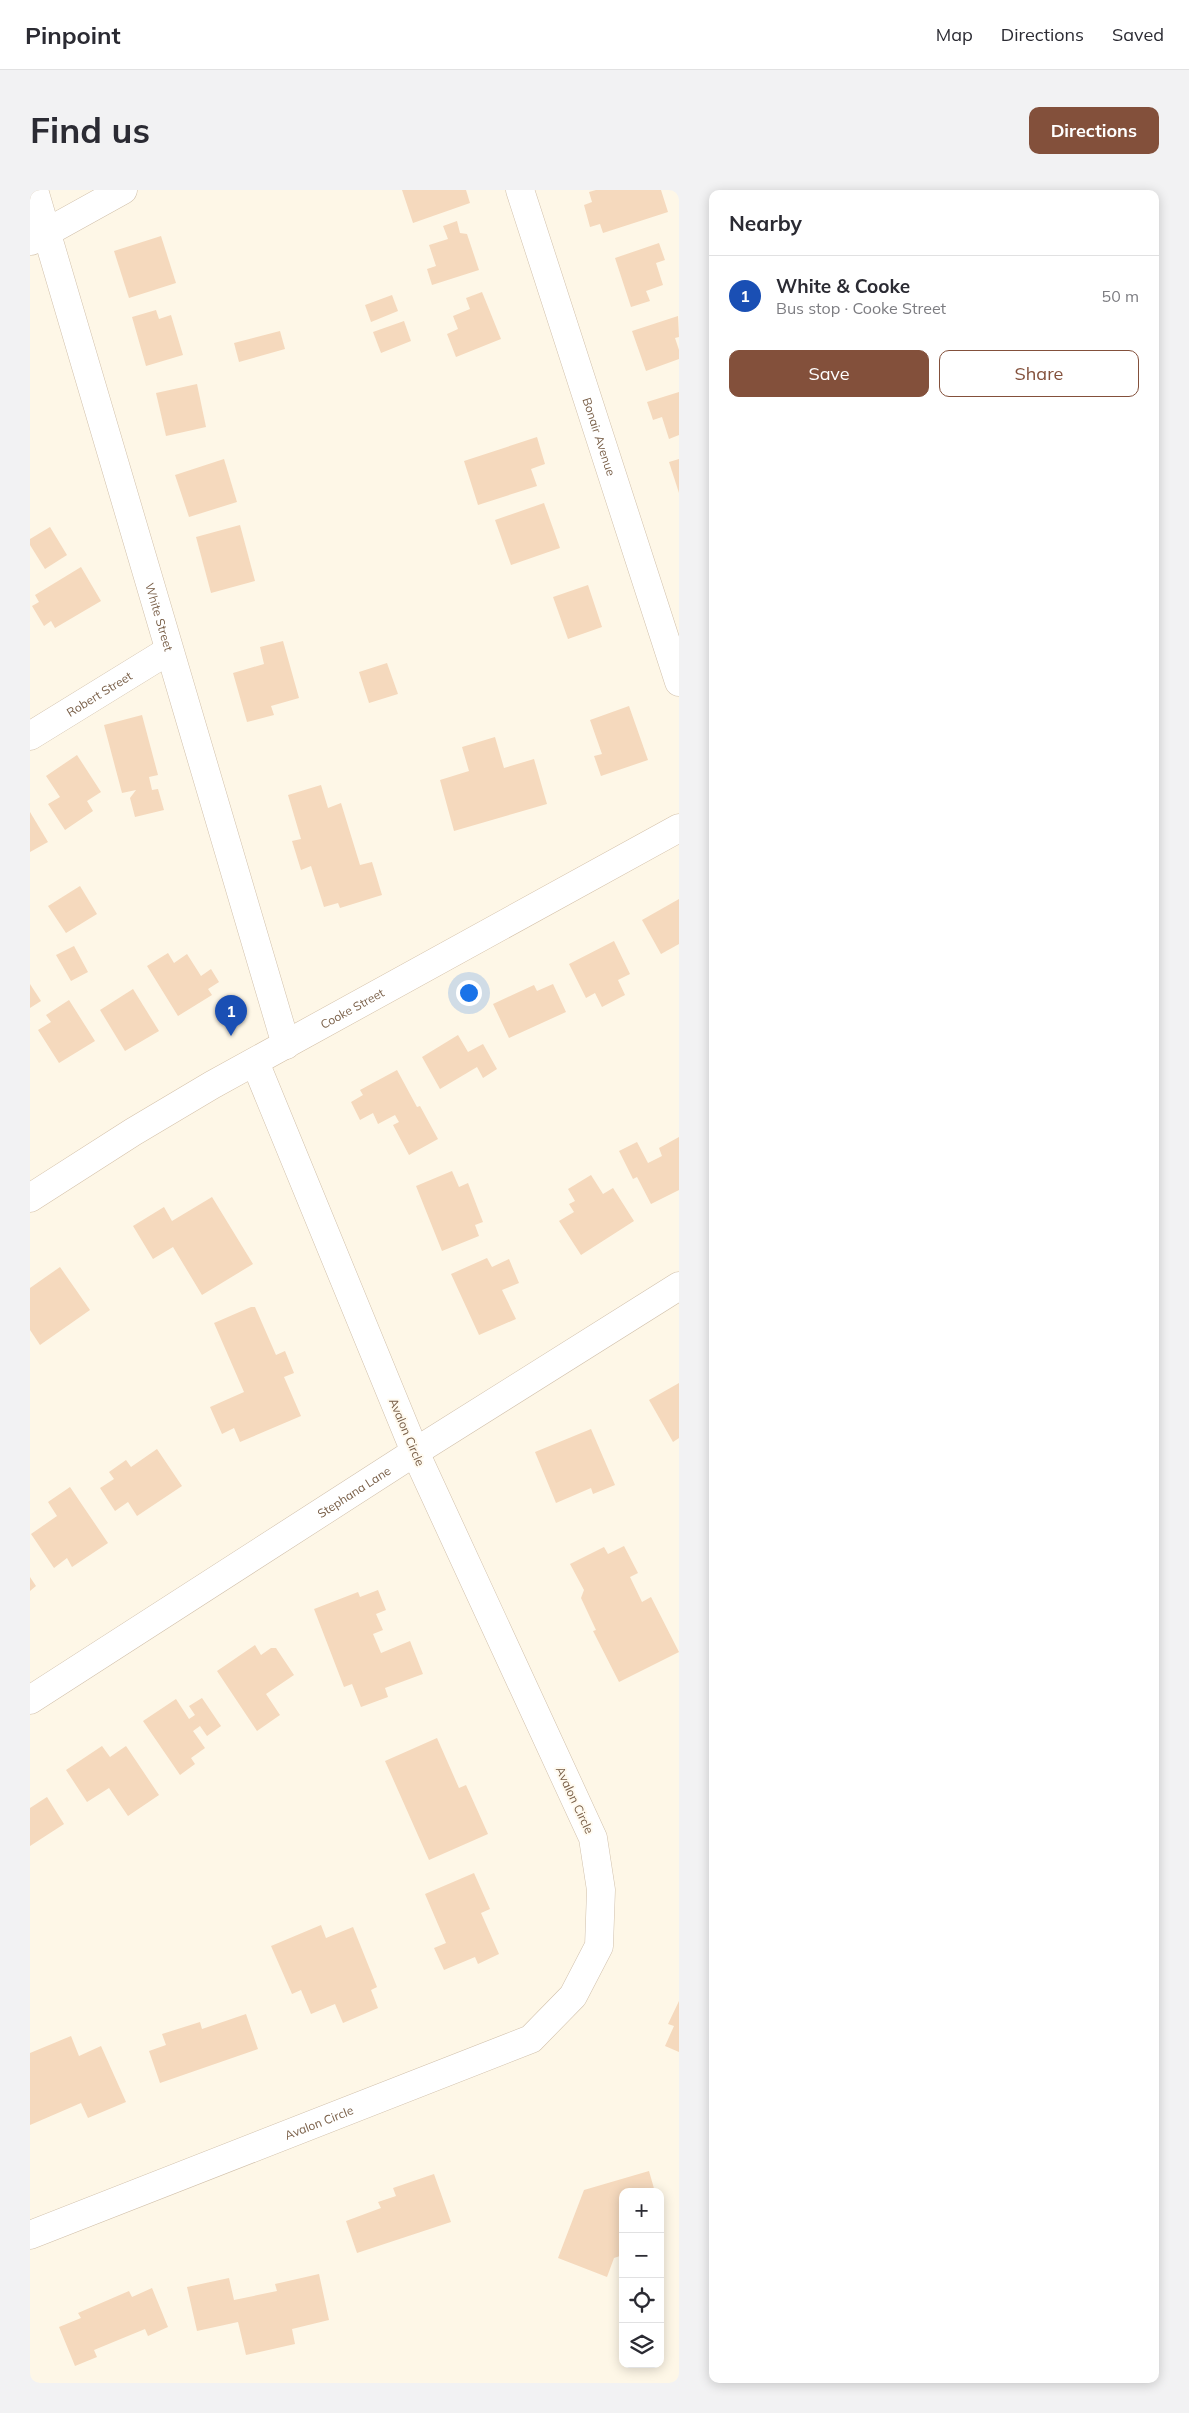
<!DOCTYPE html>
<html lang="en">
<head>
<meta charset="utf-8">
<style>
  body { margin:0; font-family:Mulish,sans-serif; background:#f2f2f3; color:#2b2b33 }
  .controls { position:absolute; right:15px; bottom:15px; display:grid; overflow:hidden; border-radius:10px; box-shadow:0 2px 12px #0003 }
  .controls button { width:45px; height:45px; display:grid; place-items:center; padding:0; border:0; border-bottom:1px solid #e1e1e2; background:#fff; color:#2b2b33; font:25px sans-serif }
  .you { position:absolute; left:438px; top:802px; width:18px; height:18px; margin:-12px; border:4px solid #fff; border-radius:50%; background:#1a73e8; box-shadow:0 0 0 8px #1a73e833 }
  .badge { display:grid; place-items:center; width:32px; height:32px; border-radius:50%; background:#83503b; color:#fff; font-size:16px; font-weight:700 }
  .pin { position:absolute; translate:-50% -41px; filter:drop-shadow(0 1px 2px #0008) }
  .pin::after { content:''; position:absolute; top:26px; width:18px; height:15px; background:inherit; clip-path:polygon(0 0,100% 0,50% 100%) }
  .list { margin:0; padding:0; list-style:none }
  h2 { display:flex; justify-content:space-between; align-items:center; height:65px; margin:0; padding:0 20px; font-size:21px }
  h2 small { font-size:16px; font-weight:400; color:#7c7c81 }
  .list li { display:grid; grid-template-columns:32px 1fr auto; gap:15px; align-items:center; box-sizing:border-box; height:80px; padding:0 20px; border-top:1px solid #e1e1e2 }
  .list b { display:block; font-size:19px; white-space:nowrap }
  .list p { margin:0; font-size:16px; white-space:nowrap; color:#7c7c81 }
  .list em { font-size:16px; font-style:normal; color:#7c7c81 }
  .actions { display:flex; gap:10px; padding:15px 20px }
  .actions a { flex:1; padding:11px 0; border:1px solid #83503b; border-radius:10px; text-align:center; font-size:18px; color:#83503b }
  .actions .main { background:#83503b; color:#fff }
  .icon { flex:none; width:28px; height:28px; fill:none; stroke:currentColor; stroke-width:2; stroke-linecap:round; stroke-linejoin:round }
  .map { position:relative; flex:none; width:649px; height:2193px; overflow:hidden; border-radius:10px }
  header { display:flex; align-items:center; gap:30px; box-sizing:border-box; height:70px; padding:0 25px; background:#fff; border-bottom:1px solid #e1e1e2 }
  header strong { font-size:24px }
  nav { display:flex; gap:28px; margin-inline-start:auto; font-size:18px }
  .intro { display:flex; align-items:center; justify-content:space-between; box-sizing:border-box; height:120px; padding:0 30px }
  h1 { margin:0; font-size:35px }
  .button { padding:12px 22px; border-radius:10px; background:#83503b; color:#fff; font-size:18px; font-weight:700 }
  main { display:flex; gap:30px; padding:0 30px }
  aside { flex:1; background:#fff; border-radius:10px; box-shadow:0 2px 12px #0003 }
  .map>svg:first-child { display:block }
  .building { fill:#f5d9bd }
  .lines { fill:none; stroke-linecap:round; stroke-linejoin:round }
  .street-casing { stroke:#d1c0ab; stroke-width:29 }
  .secondary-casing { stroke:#d4c1a9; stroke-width:29 }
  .street { stroke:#fff; stroke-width:28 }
  .secondary { stroke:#fff; stroke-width:28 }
  .labels { text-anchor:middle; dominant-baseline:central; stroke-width:4; stroke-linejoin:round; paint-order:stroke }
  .street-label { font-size:12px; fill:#7a6049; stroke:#fffaef }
</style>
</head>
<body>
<header>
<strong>Pinpoint</strong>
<nav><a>Map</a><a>Directions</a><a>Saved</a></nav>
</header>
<div class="intro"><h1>Find us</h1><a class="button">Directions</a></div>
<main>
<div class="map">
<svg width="649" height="2193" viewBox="0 0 649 2193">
  <rect width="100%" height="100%" fill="#fef7e7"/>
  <g class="building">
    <path d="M372,0h64l4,13 -57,20z"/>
    <path d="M566,0h65l7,22 -65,21 -3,-9 -10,3 -6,-22 8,-3 -3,-10z"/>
    <path d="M427,31l3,12 7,1 12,36 -47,15 -5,-16 9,-3 -7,-21 19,-6 -5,-13z"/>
    <path d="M131,46l15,47 -47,15 -15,-47z"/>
    <path d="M629,53l6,17 -9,3 7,22 -17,6 4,10 -19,6 -16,-49z"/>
    <path d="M452,102l19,47 -45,18 -9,-23 11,-5 -5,-13 17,-7 -4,-11z"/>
    <path d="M362,105l6,16 -27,11 -6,-17z"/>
    <path d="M126,120l3,9 12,-4 12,40 -37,11 -14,-49z"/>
    <path d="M648,126l1,21 -4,1 4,12v9l-33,12 -14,-40z"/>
    <path d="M374,131l7,20 -30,12 -8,-21z"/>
    <path d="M250,141l5,18 -46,13 -5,-19z"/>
    <path d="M167,194l9,43 -40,9 -10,-43z"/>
    <path d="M649,202v43l-10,4 -7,-22 -9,3 -6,-18z"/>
    <path d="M507,247l8,27 -14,5 6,17 -59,19 -14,-44z"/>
    <path d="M194,269l13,43 -48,15 -14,-42z"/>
    <path d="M649,269v34l-10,-31z"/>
    <path d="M514,313l16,45 -49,17 -16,-45z"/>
    <path d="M210,335l15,56 -44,12 -15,-56z"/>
    <path d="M20,337l17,28 -22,14 -15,-24v-6z"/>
    <path d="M51,377l20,34 -46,27 -4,-7 -7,5 -12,-20 7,-4 -4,-7z"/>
    <path d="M558,395l14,42 -34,12 -15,-42z"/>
    <path d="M253,451l16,57 -28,8 3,9 -27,7 -14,-49 31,-9 -4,-17z"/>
    <path d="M357,473l11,31 -29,9 -10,-31z"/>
    <path d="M599,516l19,54 -47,16 -7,-20 8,-2 -12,-34z"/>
    <path d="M112,525l16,60 -9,2 3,13 6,-1 6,21 -29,7 -5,-19 6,-8 -14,3 -18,-68z"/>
    <path d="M465,547l9,31 30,-9 13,45 -93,27 -14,-51 29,-9 -7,-24z"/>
    <path d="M47,565l24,37 -14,9 6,10 -28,19 -17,-26 12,-7 -14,-21z"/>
    <path d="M291,595l7,23 13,-5 19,62 12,-3 10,33 -42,13 -2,-5 -14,4 -13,-41 -10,4 -9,-29 9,-2 -13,-44z"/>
    <path d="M0,622l18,30 -18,10z"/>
    <path d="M50,696l17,28 -31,19 -18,-27z"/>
    <path d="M649,709v45l-18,10 -19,-34z"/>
    <path d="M584,751l16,33 -12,6 7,15 -23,12 -7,-14 -9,5 -17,-34z"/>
    <path d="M44,756l14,26 -17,9 -15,-26z"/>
    <path d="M138,763l6,10 13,-9 14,22 10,-7 8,13 -11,7 4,6 -34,21 -31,-50z"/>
    <path d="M0,794l11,17 -11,7z"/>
    <path d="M523,794l13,28 -57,26 -16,-34 41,-19 3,6z"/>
    <path d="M103,799l26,42 -34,20 -25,-41z"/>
    <path d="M39,810l26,41 -36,22 -21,-33 13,-8 -5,-7z"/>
    <path d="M428,845l10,17 15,-8 14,25 -14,9 -6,-11 -37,22 -18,-32z"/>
    <path d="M367,880l20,37 3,-1 18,33 -29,16 -16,-30 6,-3 -4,-7 -17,9 -5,-11 -13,7 -9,-18 12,-7 -3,-5z"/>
    <path d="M649,947v53l-28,14 -14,-27 -4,2 -14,-28 18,-9 11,21 14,-7 -3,-8z"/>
    <path d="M422,981l7,16 9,-4 15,39 -8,3 4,11 -37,15 -26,-65z"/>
    <path d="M561,985l12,19 10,-6 21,33 -53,34 -22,-34 15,-9 -5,-8 6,-3 -7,-12z"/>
    <path d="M182,1007l41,67 -51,31 -29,-48 -20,12 -20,-33 31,-19 8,14z"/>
    <path d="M457,1068l5,9 17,-8 10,24 -17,7 14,29 -37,16 -28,-61z"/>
    <path d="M30,1077l30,43 -50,35 -10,-15v-42z"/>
    <path d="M221,1117h4l21,48 9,-4 9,22 -10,4 17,39 -61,26 -6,-14 -12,6 -12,-27 34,-15 -30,-69z"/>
    <path d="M649,1193v55l-6,4 -24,-42z"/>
    <path d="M561,1239l24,56 -22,9 -2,-6 -35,15 -21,-51z"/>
    <path d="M127,1259l25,37 -45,30 -9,-14 -13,9 -15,-23 14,-9 -5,-7 17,-12 5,7z"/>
    <path d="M40,1297l38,56 -36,24 -5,-9 -13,10 -23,-34 26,-18 -9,-14z"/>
    <path d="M594,1356l14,27 -8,4 12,25 9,-5 28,55 -60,30 -26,-51 3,-1 -15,-32 3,-8 -14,-26 34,-17 4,7z"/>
    <path d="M0,1387l6,9 -6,5z"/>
    <path d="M348,1400l8,20 -10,4 7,16 -10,4 8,19 29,-12 13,33 -38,14 3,9 -27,10 -9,-23 -8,3 -30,-78 44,-17 2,5z"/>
    <path d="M225,1455l6,10 10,-7h5l18,27 -28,19 14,21 -23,16 -40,-60z"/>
    <path d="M172,1508l19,28 -14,10 -7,-10 -7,5 12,17 -14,10 4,6 -15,11 -37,-54 33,-22 13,20 6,-4 -6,-9z"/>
    <path d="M407,1548l22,50 7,-3 22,49 -59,26 -44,-99z"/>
    <path d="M72,1556l8,11 16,-11 33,49 -31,21 -19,-28 -22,14 -21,-32z"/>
    <path d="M17,1607l17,27 -34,22v-38z"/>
    <path d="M444,1683l16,36 -9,4 18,41 -21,10 -3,-7 -31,13 -10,-22 12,-5 -21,-49z"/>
    <path d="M291,1735l5,13 27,-11 24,60 -6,3 7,18 -35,15 -8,-19 -24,10 -10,-24 -9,4 -21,-48z"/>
    <path d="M649,1811v51l-14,-6 9,-20 -6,-2z"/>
    <path d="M216,1824l12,35 -98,34 -11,-32 17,-6 -4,-11 38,-12 2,7z"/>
    <path d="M41,1846l8,20 22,-10 25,56 -38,16 -7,-15 -51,22v-72z"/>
    <path d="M619,1981l6,21h-32v63l-9,3 -7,19 -49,-19 26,-68z"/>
    <path d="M404,1984l17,48 -94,31 -11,-32 35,-13 -3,-6 18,-6 -3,-8z"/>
    <path d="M289,2084l10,46 -37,9 3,15 -49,11 -8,-33 -41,9 -10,-44 42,-9 5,22 43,-9 -2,-7z"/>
    <path d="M122,2098l16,39 -20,9 -3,-7 -51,21 3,7 -22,9 -16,-39 22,-9 -3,-5 51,-22 3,6z"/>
  </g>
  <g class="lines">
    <g class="street-casing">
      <g id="street">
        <path id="s1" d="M4,0l252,855"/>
        <path id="s2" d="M490,0l159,492"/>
        <path d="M1,51l92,-51"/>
        <path id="s3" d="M0,546l138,-85"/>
        <path id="s4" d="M0,1510l385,-248 264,-166"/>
        <path id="s5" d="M0,2045l501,-196 42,-43 26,-50 2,-56 -8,-52 -178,-386 -160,-390"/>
      </g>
    </g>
    <g class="secondary-casing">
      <g id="secondary">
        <path id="s6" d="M0,1008l103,-66 79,-47 467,-257"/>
      </g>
    </g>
    <use href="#street" class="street"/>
    <use href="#secondary" class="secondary"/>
  </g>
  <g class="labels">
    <g class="street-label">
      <text stroke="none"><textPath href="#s2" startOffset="259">Bonair Avenue</textPath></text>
      <text stroke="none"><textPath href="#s1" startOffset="445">White Street</textPath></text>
      <text stroke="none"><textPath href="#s3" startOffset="81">Robert Street</textPath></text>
      <text stroke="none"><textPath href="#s6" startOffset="374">Cooke Street</textPath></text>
      <text transform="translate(377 1242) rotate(67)">Avalon Circle</text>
      <text stroke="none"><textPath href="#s4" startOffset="385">Stephana Lane</textPath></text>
      <text transform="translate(545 1610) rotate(65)">Avalon Circle</text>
      <text stroke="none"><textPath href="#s5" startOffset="310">Avalon Circle</textPath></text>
    </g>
  </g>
</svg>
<div class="controls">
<button>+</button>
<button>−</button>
<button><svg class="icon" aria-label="locate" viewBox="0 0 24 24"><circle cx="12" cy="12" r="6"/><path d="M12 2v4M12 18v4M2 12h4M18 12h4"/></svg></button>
<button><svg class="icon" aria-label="layers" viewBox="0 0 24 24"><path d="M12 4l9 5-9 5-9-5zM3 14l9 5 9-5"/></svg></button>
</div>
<div class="you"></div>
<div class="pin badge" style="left:201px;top:846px;background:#1a4fb4">1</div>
</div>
<aside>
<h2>Nearby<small></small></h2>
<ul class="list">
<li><span class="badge" style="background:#1a4fb4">1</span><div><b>White &amp; Cooke</b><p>Bus stop · Cooke Street</p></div><em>50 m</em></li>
</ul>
<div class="actions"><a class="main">Save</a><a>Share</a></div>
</aside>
</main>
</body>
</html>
